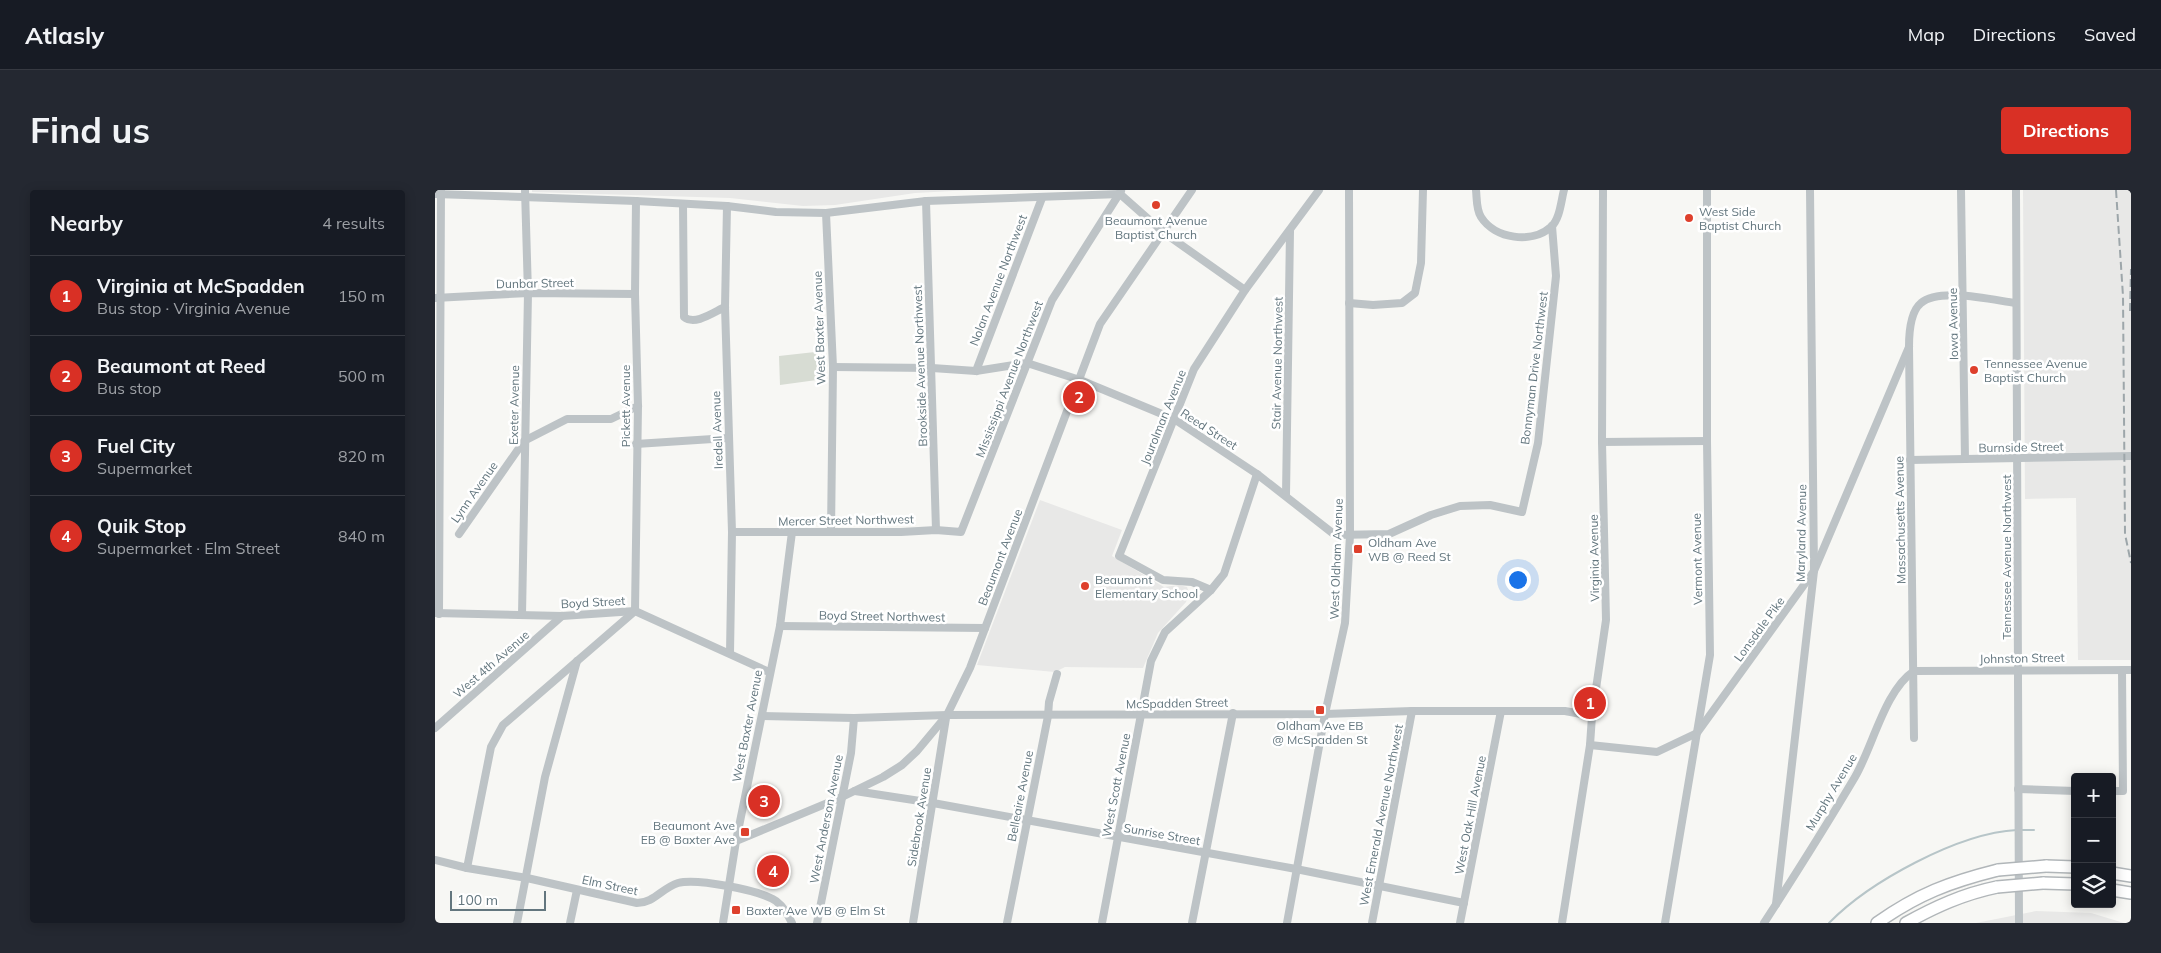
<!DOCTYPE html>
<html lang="en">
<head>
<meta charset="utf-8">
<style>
  body { margin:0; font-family:Mulish,sans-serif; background:#242831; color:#f1f3f6 }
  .controls { position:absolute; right:15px; bottom:15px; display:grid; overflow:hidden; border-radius:5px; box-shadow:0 2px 12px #0003 }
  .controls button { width:45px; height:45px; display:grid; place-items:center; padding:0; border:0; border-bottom:1px solid #363941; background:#171b24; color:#f1f3f6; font:25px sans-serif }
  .scale { position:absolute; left:15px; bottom:12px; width:96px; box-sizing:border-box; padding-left:5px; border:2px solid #63767e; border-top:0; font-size:14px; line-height:18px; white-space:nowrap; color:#63767e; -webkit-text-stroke:4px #fff; paint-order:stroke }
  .you { position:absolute; left:1082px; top:389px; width:18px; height:18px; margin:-12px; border:4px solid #fff; border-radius:50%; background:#1a73e8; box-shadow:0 0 0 8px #1a73e833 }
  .badge { display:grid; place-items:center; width:32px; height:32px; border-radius:50%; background:#d93025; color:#fff; font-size:16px; font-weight:700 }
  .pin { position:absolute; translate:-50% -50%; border:2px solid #fff; box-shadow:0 1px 5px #0006 }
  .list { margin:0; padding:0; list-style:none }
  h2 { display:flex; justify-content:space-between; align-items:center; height:65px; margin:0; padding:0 20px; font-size:21px }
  h2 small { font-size:16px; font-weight:400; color:#9ea1a6 }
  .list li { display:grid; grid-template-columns:32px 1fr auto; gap:15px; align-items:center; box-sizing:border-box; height:80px; padding:0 20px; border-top:1px solid #363941 }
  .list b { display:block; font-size:19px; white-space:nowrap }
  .list p { margin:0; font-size:16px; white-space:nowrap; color:#9ea1a6 }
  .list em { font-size:16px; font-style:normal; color:#9ea1a6 }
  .icon { flex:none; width:28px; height:28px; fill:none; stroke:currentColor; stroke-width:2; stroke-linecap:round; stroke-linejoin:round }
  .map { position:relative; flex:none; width:1696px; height:733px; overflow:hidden; border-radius:5px }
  header { display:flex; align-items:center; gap:30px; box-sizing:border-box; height:70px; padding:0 25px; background:#171b24; border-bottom:1px solid #363941 }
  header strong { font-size:24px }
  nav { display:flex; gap:28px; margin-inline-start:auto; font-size:18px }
  .intro { display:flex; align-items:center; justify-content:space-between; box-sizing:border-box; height:120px; padding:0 30px }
  h1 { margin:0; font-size:35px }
  .button { padding:12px 22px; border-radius:5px; background:#d93025; color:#fff; font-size:18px; font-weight:700 }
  main { display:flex; gap:30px; padding:0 30px }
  aside { flex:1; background:#171b24; border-radius:5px; box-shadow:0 2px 12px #0003 }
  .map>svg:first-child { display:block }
  .built { fill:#e8e8e7 }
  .green { fill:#d7dcd3 }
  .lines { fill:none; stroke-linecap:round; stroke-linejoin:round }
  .stream { stroke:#b7c5c8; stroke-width:2 }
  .highway-casing { stroke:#b1b6b9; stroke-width:14 }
  .minor { stroke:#bdc3c6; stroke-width:8 }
  .highway { stroke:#fff; stroke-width:11 }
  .rail { stroke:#9da6aa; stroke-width:2; stroke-dasharray:8 4; stroke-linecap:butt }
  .highway-bridge-casing { stroke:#b1b6b9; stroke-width:14; stroke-linecap:butt }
  .highway-bridge { stroke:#fff; stroke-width:11 }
  .poi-dot { fill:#de402c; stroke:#fff; stroke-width:2 }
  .labels { text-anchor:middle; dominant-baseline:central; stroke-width:5; stroke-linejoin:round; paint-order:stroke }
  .poi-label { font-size:12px; fill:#63767e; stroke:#fff; text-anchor:start }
  .street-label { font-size:12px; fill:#63767e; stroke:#fff }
</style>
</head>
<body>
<header>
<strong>Atlasly</strong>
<nav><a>Map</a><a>Directions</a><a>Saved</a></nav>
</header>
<div class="intro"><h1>Find us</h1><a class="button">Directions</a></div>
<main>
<aside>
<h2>Nearby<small>4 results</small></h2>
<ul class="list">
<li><span class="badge">1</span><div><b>Virginia at McSpadden</b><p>Bus stop · Virginia Avenue</p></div><em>150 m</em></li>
<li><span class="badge">2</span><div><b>Beaumont at Reed</b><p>Bus stop</p></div><em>500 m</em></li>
<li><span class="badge">3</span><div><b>Fuel City</b><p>Supermarket</p></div><em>820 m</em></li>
<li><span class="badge">4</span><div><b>Quik Stop</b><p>Supermarket · Elm Street</p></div><em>840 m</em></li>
</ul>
</aside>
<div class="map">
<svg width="1696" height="733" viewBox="0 0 1696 733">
  <rect width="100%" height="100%" fill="#f7f7f4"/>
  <g class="built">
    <path d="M97,0h440l-57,3 -80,12 -32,1 -73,-8 -198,-6z"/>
    <path d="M1588,0h108v470h-53l-2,-162 -51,1z"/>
    <path d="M605,310l82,30 -10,26 52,31 15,-2 8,2 2,6 -3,9 -28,31 -15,35 -78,-1 -10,5 -78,-7z"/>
    <path d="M1601,721l55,2 33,10h-148z"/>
  </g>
  <path class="green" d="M389,161v28l-44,6 -1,-29z"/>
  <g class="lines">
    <g class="stream">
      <path d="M1587,640h12"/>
      <path d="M1394,733c40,-41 129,-90 188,-93"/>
    </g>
    <g class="highway-casing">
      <g id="highway">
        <path d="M1611,676l29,1"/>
        <path d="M1677,683l19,3"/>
        <path d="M1608,693l32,1"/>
        <path d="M1677,700l19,3"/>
        <path d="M1442,733c41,-29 73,-41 121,-53"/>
        <path d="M1471,733c29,-16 57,-29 91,-36"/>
      </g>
    </g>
    <g class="minor">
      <path d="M1041,0c1,9 0,19 5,27 14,22 51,27 70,10 9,-8 10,-26 13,-37"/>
      <path d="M1526,0l4,269"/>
      <path d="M1581,0l3,733"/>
      <path d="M0,4l201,7 91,5 49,6 50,1 100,-12 194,-7 43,38 82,58"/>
      <path d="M491,11l10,329"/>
      <path d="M248,14l1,113c11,9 30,-5 41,-10"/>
      <path d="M292,16l-2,101 7,225 -2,121"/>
      <path d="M391,23l7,154 -2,165"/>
      <path d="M0,108l93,-5 107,1"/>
      <path d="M914,113l24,2 29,-2 13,-10 6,-30 2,-73"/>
      <path d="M398,177l99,1 44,3 51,-8 53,17 94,39 83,55 78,61 54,-1 42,-19 29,-9 30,-1 32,7 16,-69 18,-167 -4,-50"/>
      <path d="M541,181l66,-173"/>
      <path d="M1167,252l105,-1"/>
      <path d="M201,254l92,-6"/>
      <path d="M1475,270l221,-4"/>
      <path d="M851,305l4,-264"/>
      <path d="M297,342h169l35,-2 25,2 91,-232 69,-109"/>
      <path d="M24,344l65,-93 43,-22h44l27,-13"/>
      <path d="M776,400l-19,-8 -29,-2 -44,-24 75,-187 51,-79 74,-100"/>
      <path d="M0,423l127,3 73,-5 134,61"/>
      <path d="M4,424l2,-423"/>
      <path d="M87,425l6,-322 -3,-103"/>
      <path d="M345,436l205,2"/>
      <path d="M327,526l92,2 93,-3 378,-1 87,-3h153l27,5"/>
      <path d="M0,538l127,-112"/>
      <path d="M1479,548l-5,-391c0,-13 1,-35 12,-44 18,-16 72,-3 94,0"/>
      <path d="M1155,555l67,7 40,-19 117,-162 95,-224"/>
      <path d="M1583,599l57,2"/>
      <path d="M420,601l78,12 363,66 168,34"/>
      <path d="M1677,601h11l-1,-121"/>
      <path d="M301,651l106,-44 41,-20 19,-12 15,-14 30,-36 23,-47 130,-344 92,-134"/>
      <path d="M0,670l32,8 60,10 110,25c17,0 25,-15 41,-20 18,-5 82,7 98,18 8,6 12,14 16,22"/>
      <path d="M32,678l24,-121 12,-22 132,-114 3,-205 -3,-112 1,-93"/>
      <path d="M1341,714l38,-333 -4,-381"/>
      <path d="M82,733l28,-146 32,-116"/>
      <path d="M135,733l7,-33"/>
      <path d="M288,733l13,-82 44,-215 12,-94"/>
      <path d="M382,733l34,-170 3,-35"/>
      <path d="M478,733l33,-205"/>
      <path d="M572,733l41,-207 1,-14 8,-28"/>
      <path d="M667,733l49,-262 14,-29 46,-42 13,-16 33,-100"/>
      <path d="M757,733l41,-210"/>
      <path d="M852,733l38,-209 20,-91 5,-88 -1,-345"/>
      <path d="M937,733l40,-212"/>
      <path d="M1025,733l41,-212"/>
      <path d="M1127,733l28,-178 2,-29 14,-96 -4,-178 1,-252"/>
      <path d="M1230,733l45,-268 -3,-214v-251"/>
      <path d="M1329,733c31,-48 62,-97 91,-146 18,-31 30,-87 59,-106l217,-1"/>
    </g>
    <use href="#highway" class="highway"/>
    <g class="rail">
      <path d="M1681,0l7,106 2,238 6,29"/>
      <path d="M1695,121l1,-42"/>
    </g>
    <g class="highway-bridge-casing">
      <g id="highway-bridge">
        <path d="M1563,680l48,-4"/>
        <path d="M1562,697l46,-4"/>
      </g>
    </g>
    <use href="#highway-bridge" class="highway-bridge"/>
  </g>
  <g class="poi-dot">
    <circle cx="721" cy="15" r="5"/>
    <circle cx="1254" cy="28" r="5"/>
    <circle cx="1539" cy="180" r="5"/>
    <rect x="918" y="354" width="10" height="10" rx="2.5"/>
    <circle cx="650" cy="396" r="5"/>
    <rect x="880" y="515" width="10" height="10" rx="2.5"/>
    <rect x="305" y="637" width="10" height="10" rx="2.5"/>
    <rect x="296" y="715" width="10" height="10" rx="2.5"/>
  </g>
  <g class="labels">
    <g class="poi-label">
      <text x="1264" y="21">West Side<tspan x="1264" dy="14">Baptist Church</tspan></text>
      <text x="721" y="30" text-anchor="middle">Beaumont Avenue<tspan x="721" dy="14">Baptist Church</tspan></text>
      <text x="1549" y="173">Tennessee Avenue<tspan x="1549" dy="14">Baptist Church</tspan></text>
      <text x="933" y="352">Oldham Ave<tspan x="933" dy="14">WB @ Reed St</tspan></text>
      <text x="660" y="389">Beaumont<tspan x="660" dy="14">Elementary School</tspan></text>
      <text x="885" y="535" text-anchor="middle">Oldham Ave EB<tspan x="885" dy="14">@ McSpadden St</tspan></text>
      <text x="300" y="635" text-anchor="end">Beaumont Ave<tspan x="300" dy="14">EB @ Baxter Ave</tspan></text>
      <text x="311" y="720">Baxter Ave WB @ Elm St</text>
    </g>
    <g class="street-label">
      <text transform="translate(563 90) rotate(-69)">Nolan Avenue Northwest</text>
      <text transform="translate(100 93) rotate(-1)">Dunbar Street</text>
      <text transform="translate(1518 134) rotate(-91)">Iowa Avenue</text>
      <text transform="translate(384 138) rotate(-92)">West Baxter Avenue</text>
      <text transform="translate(842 173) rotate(-89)">Stair Avenue Northwest</text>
      <text transform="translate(485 176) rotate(-92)">Brookside Avenue Northwest</text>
      <text transform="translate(1099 178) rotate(-83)">Bonnyman Drive Northwest</text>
      <text transform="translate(574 189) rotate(-69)">Mississippi Avenue Northwest</text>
      <text transform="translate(79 215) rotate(-89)">Exeter Avenue</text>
      <text transform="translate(190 216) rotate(-90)">Pickett Avenue</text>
      <text transform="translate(728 227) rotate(-68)">Jourolman Avenue</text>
      <text transform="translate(774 239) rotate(33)">Reed Street</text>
      <text transform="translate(282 240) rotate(-92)">Iredell Avenue</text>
      <text transform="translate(1586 257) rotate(-1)">Burnside Street</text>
      <text transform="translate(39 302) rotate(-55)">Lynn Avenue</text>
      <text transform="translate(411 330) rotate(-1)">Mercer Street Northwest</text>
      <text transform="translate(1465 330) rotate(-91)">Massachusetts Avenue</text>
      <text transform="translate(1366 343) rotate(-89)">Maryland Avenue</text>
      <text transform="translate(565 367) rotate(-69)">Beaumont Avenue</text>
      <text transform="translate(1571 367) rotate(-90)">Tennessee Avenue Northwest</text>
      <text transform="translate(1159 368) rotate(-91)">Virginia Avenue</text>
      <text transform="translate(901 369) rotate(-88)">West Oldham Avenue</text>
      <text transform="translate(1262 369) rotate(-91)">Vermont Avenue</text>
      <text transform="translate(158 412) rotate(-3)">Boyd Street</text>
      <text transform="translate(447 426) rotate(1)">Boyd Street Northwest</text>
      <text transform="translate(1324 439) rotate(-54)">Lonsdale Pike</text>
      <text transform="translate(1587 468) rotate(-1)">Johnston Street</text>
      <text transform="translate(56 474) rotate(-41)">West 4th Avenue</text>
      <text transform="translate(742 513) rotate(-1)">McSpadden Street</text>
      <text transform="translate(312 536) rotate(-79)">West Baxter Avenue</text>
      <text transform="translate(681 595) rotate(-79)">West Scott Avenue</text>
      <text transform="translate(1396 602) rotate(-59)">Murphy Avenue</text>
      <text transform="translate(585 606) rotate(-79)">Belleaire Avenue</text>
      <text transform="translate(946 625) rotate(-79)">West Emerald Avenue Northwest</text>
      <text transform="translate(1035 625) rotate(-79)">West Oak Hill Avenue</text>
      <text transform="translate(484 627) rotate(-81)">Sidebrook Avenue</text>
      <text transform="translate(391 629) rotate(-79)">West Anderson Avenue</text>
      <text transform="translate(727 644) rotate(10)">Sunrise Street</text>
      <text transform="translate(175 695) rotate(12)">Elm Street</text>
    </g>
  </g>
</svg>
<div class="controls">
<button>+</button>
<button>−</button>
<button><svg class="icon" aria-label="layers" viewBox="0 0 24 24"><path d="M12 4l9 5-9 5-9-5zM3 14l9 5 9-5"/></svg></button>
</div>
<div class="scale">100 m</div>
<div class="you"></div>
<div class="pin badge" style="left:1155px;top:513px">1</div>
<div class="pin badge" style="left:644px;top:207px">2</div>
<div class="pin badge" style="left:329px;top:611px">3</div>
<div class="pin badge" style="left:338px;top:681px">4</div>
</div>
</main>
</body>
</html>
